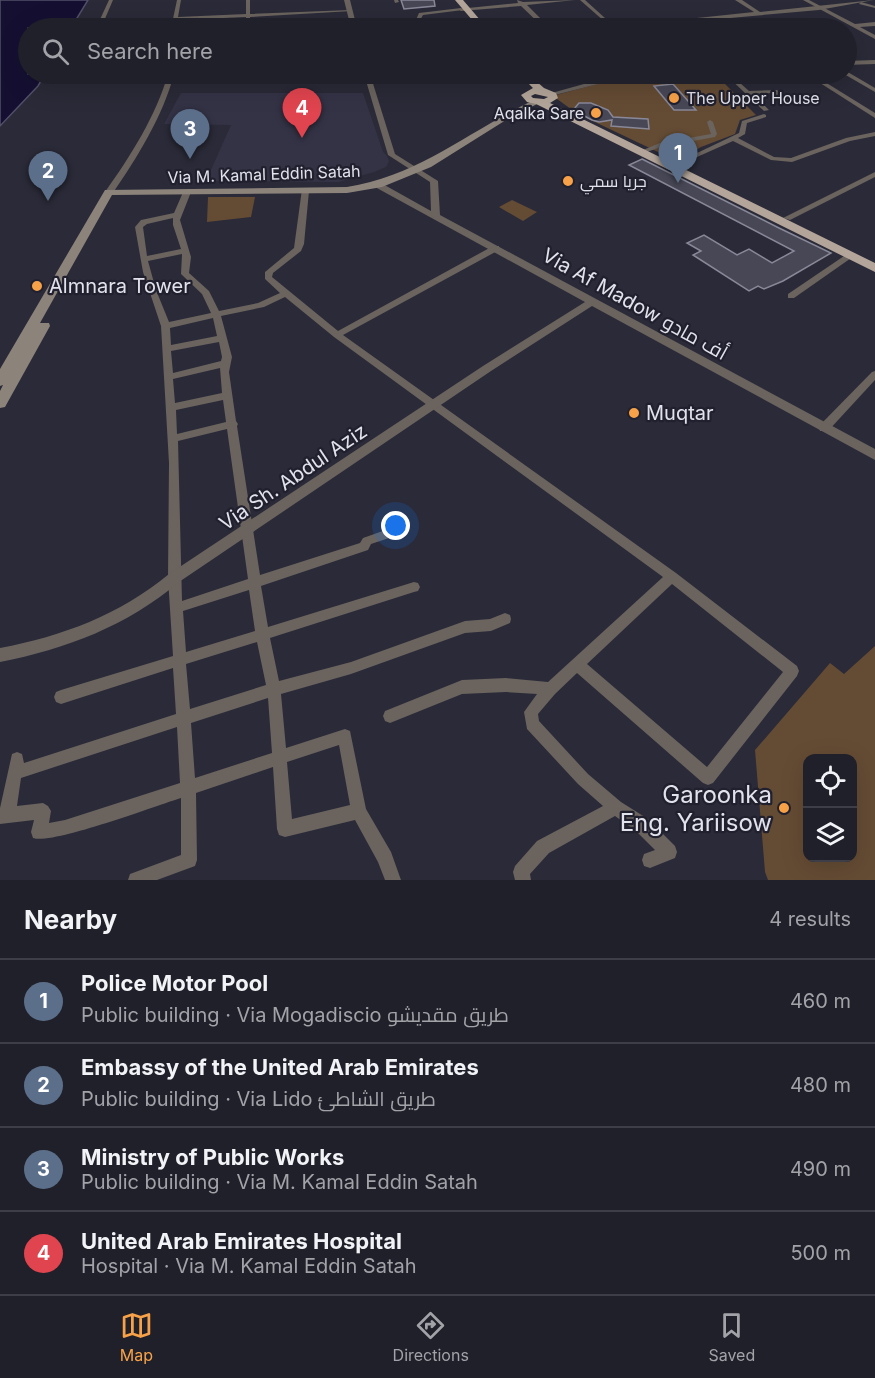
<!DOCTYPE html>
<html lang="en">
<head>
<meta charset="utf-8">
<style>
  body { margin:0; font-family:Inter,Cairo,sans-serif; background:#2d2d36; color:#f1f3f6 }
  .controls { position:absolute; right:18px; bottom:18px; display:grid; overflow:hidden; border-radius:12px; box-shadow:0 6px 24px #0002 }
  .controls button { width:54px; height:54px; display:grid; place-items:center; padding:0; border:0; border-bottom:2px solid #3d3e47; background:#20202a; color:#f1f3f6; font:30px sans-serif }
  .you { position:absolute; left:396px; top:526px; width:21px; height:21px; margin:-15px; border:4px solid #fff; border-radius:50%; background:#1a73e8; box-shadow:0 0 0 9px #1a73e833 }
  .badge { display:grid; place-items:center; width:39px; height:39px; border-radius:50%; background:#f7a248; color:#fff; font-size:20px; font-weight:700 }
  .pin { position:absolute; translate:-50% -50px; filter:drop-shadow(0 2px 3px #0008) }
  .pin::after { content:''; position:absolute; top:32px; width:21px; height:18px; background:inherit; clip-path:polygon(0 0,100% 0,50% 100%) }
  .list { margin:0; padding:0; list-style:none }
  h2 { display:flex; justify-content:space-between; align-items:center; height:78px; margin:0; padding:0 24px; font-size:26px }
  h2 small { font-size:20px; font-weight:400; color:#a2a3a8 }
  .list li { display:grid; grid-template-columns:39px 1fr auto; gap:18px; align-items:center; box-sizing:border-box; height:84px; padding:0 24px; border-top:2px solid #3d3e47 }
  .list b { display:block; font-size:22px; white-space:nowrap }
  .list p { margin:0; font-size:20px; white-space:nowrap; color:#a2a3a8 }
  .list em { font-size:20px; font-style:normal; color:#a2a3a8 }
  .icon { flex:none; width:33px; height:33px; fill:none; stroke:currentColor; stroke-width:2; stroke-linecap:round; stroke-linejoin:round }
  .map { position:relative; flex:none; width:875px; height:880px; overflow:hidden }
  .search { position:absolute; background:#20202a; box-shadow:0 6px 24px #0002; left:18px; right:18px; top:18px; height:66px; display:flex; align-items:center; gap:15px; box-sizing:border-box; padding:0 21px; border-radius:33px; color:#a2a3a8; font-size:22px }
  .sheet { height:414px; background:#20202a }
  nav { display:flex; justify-content:space-around; align-items:center; box-sizing:border-box; height:84px; border-top:2px solid #3d3e47; background:#20202a; font-size:16px; color:#a2a3a8 }
  nav a { display:grid; justify-items:center; gap:3px }
  nav .on { color:#f7a248 }
  .map>svg:first-child { display:block }
  .built { fill:#343346 }
  .green { fill:#644b34; fill-rule:evenodd }
  .water { fill:#151032; stroke:#524f6a; stroke-width:1.5 }
  .building { fill:#474756; stroke:#889; stroke-width:1.5 }
  .lines { fill:none; stroke-linecap:round; stroke-linejoin:round }
  .minor { fill:#6a635e; fill-rule:evenodd }
  .tertiary { fill:#6a635e; fill-rule:evenodd }
  .secondary { fill:#8c837a; fill-rule:evenodd }
  .trunk { fill:#b3a599; fill-rule:evenodd }
  .poi-dot { fill:#f7a248; stroke:#21202e; stroke-width:2 }
  .labels { text-anchor:middle; dominant-baseline:central; stroke-width:4.5; stroke-linejoin:round; paint-order:stroke }
  .far-poi-label { font-size:16px; fill:#e2e2ec; stroke:#21202e; text-anchor:start }
  .far-street-label { font-size:16px; fill:#e2e2ec; stroke:#21202e }
  .poi-label { font-size:20px; fill:#e2e2ec; stroke:#21202e; text-anchor:start }
  .street-label { font-size:20px; fill:#e2e2ec; stroke:#21202e }
  .near-poi-label { font-size:24px; fill:#e2e2ec; stroke:#21202e; text-anchor:end }
</style>
</head>
<body>
<div class="map">
<svg width="875" height="880" viewBox="0 0 875 880">
  <rect width="100%" height="100%" fill="#2a2a38"/>
  <path class="built" d="M181,93h182l20,59 4,4 2,5 -3,6 -12,5 -35,10 -133,-1 25,-56 -67,-1z"/>
  <g class="green">
    <path d="M716,75l40,40 -16,5 -5,14 -34,13 -24,14 -99,-47 -21,-15 -1,-4 41,-11z"/>
    <path d="M208,197h47l-4,20 -44,5z"/>
    <path d="M512,200l25,12 -14,9 -24,-14z"/>
    <path d="M875,646v234h-107l-3,-8 -10,-122 75,-87 14,11zM808,758h44v100h-44z"/>
  </g>
  <path class="water" d="M0,0h88l-17,28h-43v46h17l-7,12 -38,40z"/>
  <g class="building">
    <path d="M401,0h33l1,6 -31,3z"/>
    <path d="M673,84l23,26h-22l-20,-24z"/>
    <path d="M579,103h12l17,7 5,7 35,2 1,10 -38,-3 1,-6 -13,2 -7,-2 -19,-10z"/>
    <path d="M642,159l137,69 52,25 -48,28 -19,8 -6,-3 -9,5 -56,-36 8,-4 -14,-8 17,-8 33,20 12,-6 23,14 22,-12 -165,-86z"/>
  </g>
  <g class="lines">
    <g class="minor">
      <path d="M109,0h4l-12,28h-5z"/>
      <path d="M177,0h4l-3,17 68,-3v-14h4v14l100,-4 2,1 -102,6v11h-5l1,-11 -69,3 -2,8h-4z"/>
      <path d="M394,0h4l1,2 -4,1z"/>
      <path d="M580,0h5l31,28h-4z"/>
      <path d="M803,0h6l46,24 20,-2v4l-15,1 15,8v4z"/>
      <path d="M861,2l14,4v2l-16,-4z"/>
      <path d="M461,8l2,2 -40,5 -4,7 3,6h-4l-3,-6 4,-9z"/>
      <path d="M680,20h4l12,8h-6l-10,-6z"/>
      <path d="M846,71l29,17v4l-31,-18h2z"/>
      <path d="M247,74h4v2l33,-1 3,2 -3,2 -36,1 -3,-2z"/>
      <path d="M725,74h5l19,17 28,-1 15,13 -5,1 -13,-11 -21,1 16,16 -5,1z"/>
      <path d="M806,74h6l63,39v5z"/>
      <path d="M764,114l2,1v2l-19,6 -2,11 -7,4 36,19 17,1 55,-20 29,-6v4l-25,5 -58,21 -21,-2 -38,-19 -54,24 -5,-1 65,-31 3,-12z"/>
      <path d="M710,120l3,2 4,12 -2,3 -54,10 -20,7 -3,-2 22,-9 51,-9 -4,-12z"/>
      <path d="M875,172v5l-85,43 -7,-2z"/>
      <path d="M302,189l7,2 -5,53 -3,7 -28,22 -1,4 66,54 155,-85h6v4l-156,85 333,238 121,93 2,5 -2,5 -84,107 -5,2 -5,-2 -126,-110 -22,21 -17,20 1,7 49,53 33,28 27,17 27,27 2,6 -2,6 -25,10 -6,-2 -2,-6 2,-6 11,-4 -19,-19 -21,-15 -66,37 -19,21 1,6h-16l-2,-8 2,-6 22,-25 66,-35 -25,-22 -51,-55 -3,-17 13,-18 -31,-2 -44,2 -72,29 -5,-2 -2,-5 2,-5 77,-31 44,-2 42,4 115,-105 -329,-240 -49,-40 -21,10 -43,9 11,41 -3,15 7,49 2,3 -1,2 23,149 100,-32 3,-5 34,-12 4,2 2,3 -2,3 -30,10 -3,6 -107,36 7,41 146,-45 4,1 2,4 -2,4 -4,1 -144,46 9,43 72,-19 114,-41 25,-2 15,-6 5,2 1,4 -1,4 -19,8 -26,2 -114,41 -70,20 5,54 59,-19 5,2 16,78 25,43 10,28h-16l-7,-18 -23,-42 -70,17 -6,-2 -2,-6 -4,-62 -77,26 1,67 -2,6 -38,14h-29l2,-6 51,-19v-57c-26,8 -129,47 -148,40l-2,-6 3,-12 -34,4v-16l12,-54 5,-2 5,2 2,9 152,-49 -3,-46 -112,36 -5,-2 -2,-5 2,-5 5,-2 112,-34 -5,-78 1,-115 -8,-137 -18,-54 -8,-45 6,-7 33,-7 10,-23h6l1,2 -11,28 11,37 -2,16 20,18 10,20 39,-8 22,-10 -15,-14v-7l29,-24zM173,218v7l8,24 -34,7 -4,-29 4,-3zM182,254l-1,20 21,20 9,19 -42,9 -13,-32 -8,-29zM213,318l4,18 -46,9 -1,-17zM219,342l3,15 -1,4 -48,12 -2,-22zM220,368l2,25 -47,10 -2,-24zM223,400l3,22 -49,12 -1,-24zM227,429l21,150 -66,22 -4,-160zM672,584l111,88 -76,95 -120,-103zM249,590l6,41 -69,21 -3,-41zM257,642l9,43 -76,24 -4,-45zM268,698l4,55 -77,25 -4,-55zM177,727l3,56 -115,37 -16,3 2,-12 -3,-5 -5,-3 -26,3 4,-28zM339,745l11,60 -58,14 -5,-57z"/>
      <path d="M847,254h6l1,2 -60,42h-6v-4z"/>
      <path d="M875,371v9l-47,51h-8l-1,-3 1,-3 52,-53z"/>
    </g>
    <g class="tertiary">
      <path d="M344,0h6l7,28h-6z"/>
      <path d="M517,0l6,2 52,-2 -48,5 23,23h-6l-23,-22 -60,5 -3,-2 60,-6z"/>
      <path d="M735,0h7l18,12 114,-12 -55,10 -201,18h-16l152,-16z"/>
      <path d="M875,60v4l-29,1v-4z"/>
      <path d="M168,74h6c-11,42 -37,84 -62,120h-6l-1,-2c25,-35 51,-76 63,-118z"/>
      <path d="M364,74h6l25,80 43,27 2,34 435,234v11l-283,-154 -101,65 -312,211c-52,44 -113,67 -179,80v-14c63,-12 119,-33 169,-74l314,-208 102,-64 -210,-115v-4h6l50,28 -1,-29 -42,-27z"/>
      <path d="M688,74h26l-3,2 -109,7 -51,13 -3,-2 54,-15z"/>
    </g>
    <path class="secondary" d="M534,100l7,2 -35,18 -75,47 -49,20 -35,6 -235,2 -72,128h9l1,3 -45,81 -5,1v-17l3,-6 -3,1v-17l105,-179 242,-3c74,-12 121,-56 187,-87z"/>
    <g class="trunk">
      <path d="M455,0h8l24,28h-8z"/>
      <path d="M519,74h9l16,14 12,5 2,5 -8,5 325,160v9l-339,-168 -9,-2 -6,-7 12,-7zM535,94l13,3 -4,2 -11,-1 -2,-2z"/>
    </g>
  </g>
  <g class="poi-dot">
    <circle cx="674" cy="98" r="6"/>
    <circle cx="596" cy="113" r="6"/>
    <circle cx="568" cy="181" r="6"/>
    <circle cx="37" cy="286" r="6"/>
    <circle cx="634" cy="413" r="6"/>
    <circle cx="784" cy="808" r="6"/>
  </g>
  <g class="labels">
    <g class="far-poi-label">
      <text x="686" y="98">The Upper House</text>
      <text x="584" y="113" text-anchor="end">Aqalka Sare</text>
      <text x="580" y="181">جريا سمي</text>
    </g>
    <g class="far-street-label">
      <text transform="translate(264 174) rotate(-2)">Via M. Kamal Eddin Satah</text>
    </g>
    <g class="poi-label">
      <text x="49" y="286">Almnara Tower</text>
      <text x="646" y="413">Muqtar</text>
    </g>
    <g class="street-label">
      <text transform="translate(635 304) rotate(29)">Via Af Madow أف مادو</text>
      <text transform="translate(293 477) rotate(-34)">Via Sh. Abdul Aziz</text>
    </g>
    <g class="near-poi-label">
      <text x="772" y="794">Garoonka<tspan x="772" dy="28">Eng. Yariisow</tspan></text>
    </g>
  </g>
</svg>
<div class="controls">
<button><svg class="icon" aria-label="locate" viewBox="0 0 24 24"><circle cx="12" cy="12" r="6"/><path d="M12 2v4M12 18v4M2 12h4M18 12h4"/></svg></button>
<button><svg class="icon" aria-label="layers" viewBox="0 0 24 24"><path d="M12 4l9 5-9 5-9-5zM3 14l9 5 9-5"/></svg></button>
</div>
<div class="you"></div>
<div class="pin badge" style="left:678px;top:183px;background:#5c6f8a">1</div>
<div class="pin badge" style="left:48px;top:201px;background:#5c6f8a">2</div>
<div class="pin badge" style="left:190px;top:159px;background:#5c6f8a">3</div>
<div class="pin badge" style="left:302px;top:138px;background:#e0444e">4</div>
<div class="search"><svg class="icon" aria-label="search" viewBox="0 0 24 24"><circle cx="10" cy="10" r="6"/><path d="M15 15l6 6"/></svg>Search here</div>
</div>
<section class="sheet">
<h2>Nearby<small>4 results</small></h2>
<ul class="list">
<li><span class="badge" style="background:#5c6f8a">1</span><div><b>Police Motor Pool</b><p>Public building · Via Mogadiscio طريق مقديشو</p></div><em>460 m</em></li>
<li><span class="badge" style="background:#5c6f8a">2</span><div><b>Embassy of the United Arab Emirates</b><p>Public building · Via Lido طريق الشاطئ</p></div><em>480 m</em></li>
<li><span class="badge" style="background:#5c6f8a">3</span><div><b>Ministry of Public Works</b><p>Public building · Via M. Kamal Eddin Satah</p></div><em>490 m</em></li>
<li><span class="badge" style="background:#e0444e">4</span><div><b>United Arab Emirates Hospital</b><p>Hospital · Via M. Kamal Eddin Satah</p></div><em>500 m</em></li>
</ul>
</section>
<nav>
<a class="on"><svg class="icon" aria-label="map" viewBox="0 0 24 24"><path d="M3 6l6-2 6 2 6-2v14l-6 2-6-2-6 2zM9 4v14M15 6v14"/></svg>Map</a>
<a><svg class="icon" aria-label="directions" viewBox="0 0 24 24"><path d="M12 3l9 9-9 9-9-9zM9 14v-3h6M13 9l2 2-2 2"/></svg>Directions</a>
<a><svg class="icon" aria-label="saved" viewBox="0 0 24 24"><path d="M7 4h10v16l-5-4-5 4z"/></svg>Saved</a>
</nav>
</body>
</html>
